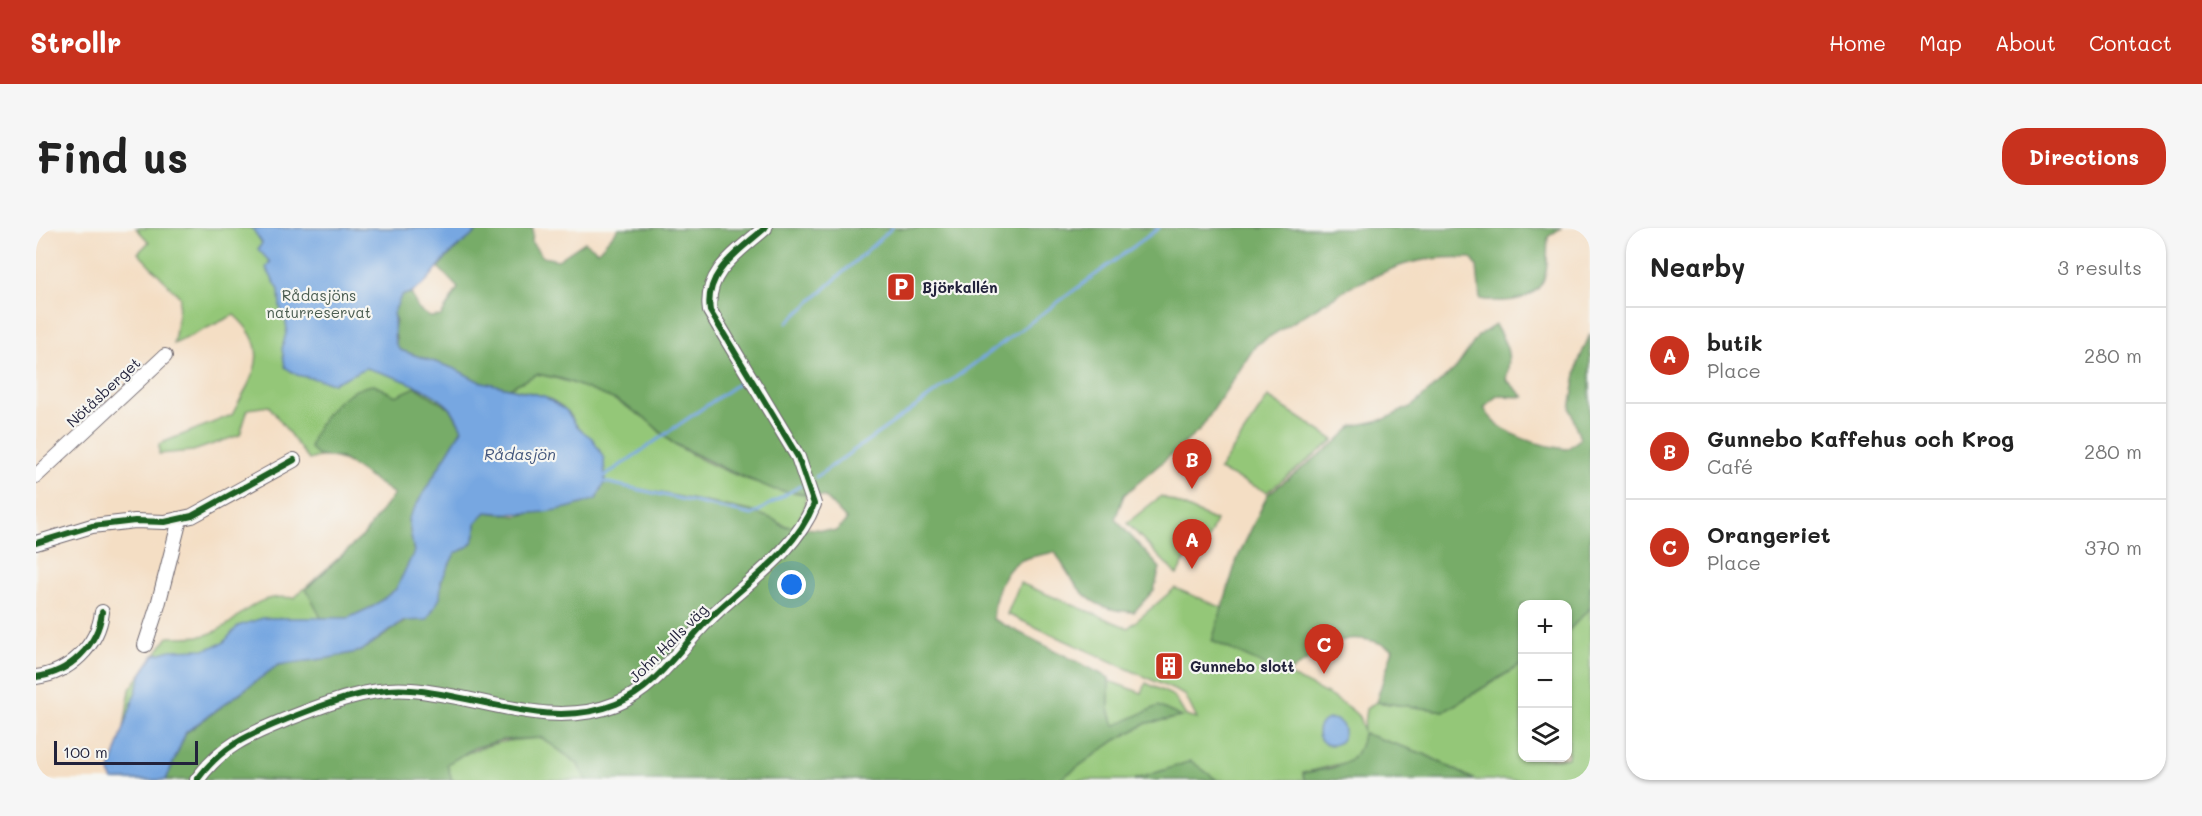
<!DOCTYPE html>
<html lang="en">
<head>
<meta charset="utf-8">
<style>
  body { margin:0; font-family:Mali,sans-serif; background:#f6f6f6; color:#222 }
  .controls { position:absolute; right:18px; bottom:18px; display:grid; overflow:hidden; border-radius:12px; box-shadow:0 2px 4px #0004 }
  .controls button { width:54px; height:54px; display:grid; place-items:center; padding:0; border:0; border-bottom:2px solid #e0e0e0; background:#fff; color:#222; font:30px sans-serif }
  .scale { position:absolute; left:18px; bottom:15px; width:144px; box-sizing:border-box; padding-left:6px; border:3px solid #22223b; border-top:0; font-size:16px; line-height:21px; white-space:nowrap; color:#22223b; -webkit-text-stroke:4px #f6f6f2; paint-order:stroke }
  .you { position:absolute; left:756px; top:357px; width:21px; height:21px; margin:-15px; border:4px solid #fff; border-radius:50%; background:#1a73e8; box-shadow:0 0 0 9px #1a73e833 }
  .badge { display:grid; place-items:center; width:39px; height:39px; border-radius:50%; background:#c8321e; color:#fff; font-size:20px; font-weight:700 }
  .pin { position:absolute; translate:-50% -50px; filter:drop-shadow(0 2px 3px #0008) }
  .pin::after { content:''; position:absolute; top:32px; width:21px; height:18px; background:inherit; clip-path:polygon(0 0,100% 0,50% 100%) }
  .list { margin:0; padding:0; list-style:none }
  h2 { display:flex; justify-content:space-between; align-items:center; height:78px; margin:0; padding:0 24px; font-size:26px }
  h2 small { font-size:20px; font-weight:400; color:#767676 }
  .list li { display:grid; grid-template-columns:39px 1fr auto; gap:18px; align-items:center; box-sizing:border-box; height:96px; padding:0 24px; border-top:2px solid #e0e0e0 }
  .list b { display:block; font-size:22px; white-space:nowrap }
  .list p { margin:0; font-size:20px; white-space:nowrap; color:#767676 }
  .list em { font-size:20px; font-style:normal; color:#767676 }
  .icon { flex:none; width:33px; height:33px; fill:none; stroke:currentColor; stroke-width:2; stroke-linecap:round; stroke-linejoin:round }
  .map { position:relative; flex:none; width:1554px; height:552px; overflow:hidden; border-radius:24px }
  header { display:flex; align-items:center; gap:36px; box-sizing:border-box; height:84px; padding:0 30px; background:#c8321e; color:#fff }
  header strong { font-size:28px }
  nav { display:flex; gap:33px; margin-inline-start:auto; font-size:21px }
  .intro { display:flex; align-items:center; justify-content:space-between; box-sizing:border-box; height:144px; padding:0 36px }
  h1 { margin:0; font-size:42px }
  .button { padding:15px 27px; border-radius:24px; background:#c8321e; color:#fff; font-size:21px; font-weight:700 }
  main { display:flex; gap:36px; padding:0 36px }
  aside { flex:1; background:#fff; border-radius:24px; box-shadow:0 2px 4px #0004 }
  .map>svg:first-child { display:block }
  .green { fill:#94c778; stroke:#5b745a; stroke-width:1.5 }
  .forest { fill:#77ac68; stroke:#4c6752; stroke-width:1.5 }
  .water { fill:#77a7e1; stroke:#4c648e; stroke-width:1.5 }
  .lines { fill:none; stroke-linecap:round; stroke-linejoin:round }
  .stream { stroke:#77a7e1; stroke-width:3 }
  .minor-casing { stroke:#6c646b; stroke-width:16 }
  .minor { stroke:#fff; stroke-width:14 }
  .cycleway-casing { stroke:#f6f6f2; stroke-width:10 }
  .cycleway { stroke:#1b5e20; stroke-width:6 }
  .labels { text-anchor:middle; dominant-baseline:central; stroke-width:4.5; stroke-linejoin:round; paint-order:stroke }
  .poi-label { font-size:15px; font-weight:bold; fill:#22223b; stroke:#f6f6f2; text-anchor:start }
  .park-label { font-size:15px; fill:#4a5c50; stroke:#f6f6f2 }
  .street-label { font-size:15px; fill:#22223b; stroke:#f6f6f2 }
  .water-label { font-size:16px; font-style:italic; fill:#44577d; stroke:#f6f6f2 }
</style>
</head>
<body>
<header>
<strong>Strollr</strong>
<nav><a>Home</a><a>Map</a><a>About</a><a>Contact</a></nav>
</header>
<div class="intro"><h1>Find us</h1><a class="button">Directions</a></div>
<main>
<div class="map">
<svg width="1554" height="552" viewBox="0 0 1554 552">
  <rect width="100%" height="100%" fill="#f6f6f2"/>
  <filter id="ink" filterUnits="userSpaceOnUse"><feTurbulence type="fractalNoise" baseFrequency=".0167" numOctaves="2"/><feDisplacementMap in="SourceGraphic" scale="12" xChannelSelector="R" yChannelSelector="G"/><feConvolveMatrix kernelMatrix="1 2 1 2 8 2 1 2 1" color-interpolation-filters="sRGB"/></filter>
  <filter id="wash" filterUnits="userSpaceOnUse"><feTurbulence type="fractalNoise" baseFrequency=".008" numOctaves="4" result="noise"/><feDisplacementMap in="SourceGraphic" scale="24" xChannelSelector="R" yChannelSelector="G"/><feGaussianBlur stdDeviation="1.35" result="paint"/><feColorMatrix in="noise" values="0 0 0 0 0 0 0 0 0 0 0 0 0 0 0 0 0 1.4 0 .05"/><feComposite in="paint" operator="in"/></filter>
  <g filter="url(#wash)">
    <rect width="100%" height="100%" fill="#f4dec4"/>
    <g class="green">
      <path d="M100,0h341l-78,67 -7,18 -3,30 9,12 49,17 39,139 -83,109 -73,37 -41,14 -117,109h-56l14,-91 38,-52c12,-1 27,1 38,-2 37,-11 40,-43 88,-37l70,-63 30,-41c-24,-17 -54,-47 -85,-34l-40,-54 -21,3 -8,26 -47,16 -34,3v-10l73,-29c21,-40 42,-65 2,-100l-60,29 6,-47 -42,-44 11,-11z"/>
      <path d="M501,146c38,8 79,22 110,46 9,7 17,18 27,24 39,24 87,44 132,50l-2,16 -10,18c-15,-3 -29,-12 -44,-17l-145,-29c-1,-30 -3,-33 -25,-53 -6,-5 -8,-13 -14,-19 -16,-15 -37,-18 -57,-22z"/>
      <path d="M1232,169l66,43 -67,52 -48,-22z"/>
      <path d="M1125,268l55,25 -14,32 -11,-4 -14,26 -50,-52z"/>
      <path d="M984,355l108,45 47,-40 48,20 -10,33c28,13 131,55 146,76 2,4 3,10 4,14l3,-22 10,-7 69,9 77,-47v94h46v-127l22,-23v172h-115l-51,-26 -61,-20 -2,16 -13,12 -45,11 1,7h-87l-26,-19 -57,19h-75l57,-40 31,-17 34,-6 -49,3 -18,6 -5,-17v-28l33,12 4,-10 28,13 12,20 11,3 -12,-24 -178,-81z"/>
      <path d="M506,510l35,25 9,17h-134l-6,-16c35,-20 57,-24 96,-26z"/>
    </g>
    <g class="forest">
      <path d="M444,0h53l-1,15 11,14 15,3 27,-18 13,9 21,-23h942l-13,9c-1,11 0,23 -2,34 -5,31 -41,33 -66,28l-3,-33 -6,-8c-23,-2 -53,1 -74,9 -15,5 -28,13 -44,18l-97,60 -56,85 -76,65 -9,24 45,49 -6,22 -20,22c-47,-1 -57,-24 -79,-60 -11,2 -23,4 -33,8 -20,8 -29,41 -29,59l116,59v31l5,17 44,-20 24,11 -35,6 -31,17 -57,40h-473l-9,-17 -35,-25 -40,2 -28,8 -27,16 5,16h-286l20,-47 92,-68 51,-7 32,-7 79,-53 1,-17 14,-28c17,-6 21,-12 21,-31l10,-10 31,4 79,-17 9,-17 145,29 23,8 10,7 53,5 11,-11 -22,-23 -50,-7 -50,-21 -52,-26 -27,-24 -28,-18 -56,-22 -25,-5 -28,14 -31,-7 -23,-12 -55,-19 -4,-4v-9l-3,-7 3,-8 -3,-8 8,-18 10,-3 7,16 12,8 11,-1 17,-28 -19,-20 5,-8z"/>
      <path d="M1459,97c13,21 17,30 11,54l18,18 -27,-1 -13,12c15,28 54,37 83,41l13,-10 -10,-30 8,-46 12,-29v274l-22,23v-27h-46v60l-77,47 -69,-9 17,-53c-50,-25 -66,-1 -107,26l-74,-34 25,-82 31,-65 67,-51 18,-17 32,-7 27,-13 44,-38 22,-32z"/>
      <path d="M338,157l22,11 20,-9 35,22 11,20 -54,90 6,33 -18,37 -22,17 -26,12h-27l-15,-29 58,-54 30,-41 -53,-36 -22,-2 -9,-8c6,-29 34,-60 64,-63z"/>
      <path d="M1327,505l61,21 51,26h-171l-1,-7c30,-6 56,-4 60,-40z"/>
      <path d="M1155,533l26,19h-83z"/>
    </g>
    <g class="water">
      <path d="M216,0h228c-10,12 -26,19 -36,32 -16,18 -18,28 -43,36l-8,18c4,11 -3,27 7,36l55,19 23,12 66,15 22,14 13,19 13,9 12,21 1,23 -9,17c-37,14 -71,17 -110,13l-10,10c0,19 -4,25 -21,31l-14,28 -1,17 -13,22 -24,1 -42,30 -32,7 -51,7 -92,67 -20,48h-53l-4,-7 33,-100 12,-18 17,-5 35,-1 17,-6 15,-17 25,-8h85l26,-12 22,-17 18,-37 -6,-33 54,-90c-3,-6 -7,-15 -11,-20 -19,-21 -60,-34 -85,-41l-32,15 -37,-8 -12,-8 -3,-18 5,-20 -2,-12 -5,-9 -1,-18 -13,-22 4,-6 -12,-13 4,-6z"/>
      <circle cx="1295" cy="504" r="13"/>
    </g>
    <g class="lines">
      <g class="stream">
        <path d="M751,95l105,-95"/>
        <path d="M569,248l134,-93"/>
        <path d="M780,249l102,-72 241,-177"/>
        <path d="M569,254l147,33 48,-29"/>
        <path d="M1542,552l12,-13"/>
      </g>
    </g>
  </g>
  <g filter="url(#ink)">
    <g class="lines">
      <g class="minor-casing">
        <g id="minor">
          <path d="M0,248l129,-120"/>
          <path d="M0,315l56,-17 43,-5 30,1 27,-6 102,-56"/>
          <path d="M109,417l13,-40 22,-86"/>
          <path d="M0,449c33,-4 62,-31 66,-65"/>
          <path d="M161,552c25,-34 49,-44 88,-60 38,-15 84,-34 126,-30 68,5 138,41 205,14 42,-16 67,-62 99,-91 35,-33 81,-63 99,-109l-16,-47 -88,-146c-6,-39 28,-59 55,-83"/>
        </g>
      </g>
      <use href="#minor" class="minor"/>
      <g class="cycleway-casing">
        <g id="cycleway">
          <path d="M0,315l56,-17 43,-5 30,1 27,-6 102,-56"/>
          <path d="M0,449c33,-4 62,-31 66,-65"/>
          <path d="M161,552c25,-34 49,-44 88,-60 38,-15 84,-34 126,-30 68,5 138,41 205,14 42,-16 67,-62 99,-91 35,-33 81,-63 99,-109l-16,-47 -88,-146c-6,-39 28,-59 55,-83"/>
        </g>
      </g>
      <use href="#cycleway" class="cycleway"/>
    </g>
  </g>
  <defs>
    <g id="parking-square" transform="scale(1.5)"><rect x="-9" y="-9" width="18" height="18" rx="4" fill="#c8321e" stroke="#f6f6f2"/><path d="M-3.5-5.5H1a3.5 3.5 0 0 1 0 7H-1V5.5H-3.5ZM-1-3.4V-.6H.8a1.4 1.4 0 0 0 0-2.8Z" fill="#fff"/></g>
    <g id="building-square" transform="scale(1.5)"><rect x="-9" y="-9" width="18" height="18" rx="4" fill="#c8321e" stroke="#f6f6f2"/><path d="M-4-6H4V6H1V3H-1V6H-4ZM-2.5-4.3h1.7v1.8h-1.7ZM.8-4.3h1.7v1.8H.8ZM-2.5-1h1.7V.8h-1.7ZM.8-1h1.7V.8H.8Z" fill="#fff"/></g>
  </defs>
  <g fill-rule="evenodd">
    <use href="#parking-square" x="865" y="59"/>
    <use href="#building-square" x="1133" y="438"/>
  </g>
  <g class="labels">
    <g class="poi-label">
      <text x="886" y="59">Björkallén</text>
      <text x="1154" y="438">Gunnebo slott</text>
    </g>
    <g class="park-label">
      <text x="283" y="67">Rådasjöns<tspan x="283" dy="17">naturreservat</tspan></text>
    </g>
    <g class="street-label">
      <text transform="translate(67 164) rotate(-43)">Nötåsberget</text>
      <text transform="translate(632 415) rotate(-45)">John Halls väg</text>
    </g>
    <g class="water-label">
      <text x="484" y="225">Rådasjön</text>
    </g>
  </g>
</svg>
<div class="controls">
<button>+</button>
<button>−</button>
<button><svg class="icon" aria-label="layers" viewBox="0 0 24 24"><path d="M12 4l9 5-9 5-9-5zM3 14l9 5 9-5"/></svg></button>
</div>
<div class="scale">100 m</div>
<div class="you"></div>
<div class="pin badge" style="left:1156px;top:341px">A</div>
<div class="pin badge" style="left:1156px;top:261px">B</div>
<div class="pin badge" style="left:1288px;top:446px">C</div>
</div>
<aside>
<h2>Nearby<small>3 results</small></h2>
<ul class="list">
<li><span class="badge">A</span><div><b>butik</b><p>Place</p></div><em>280 m</em></li>
<li><span class="badge">B</span><div><b>Gunnebo Kaffehus och Krog</b><p>Café</p></div><em>280 m</em></li>
<li><span class="badge">C</span><div><b>Orangeriet</b><p>Place</p></div><em>370 m</em></li>
</ul>
</aside>
</main>
</body>
</html>
